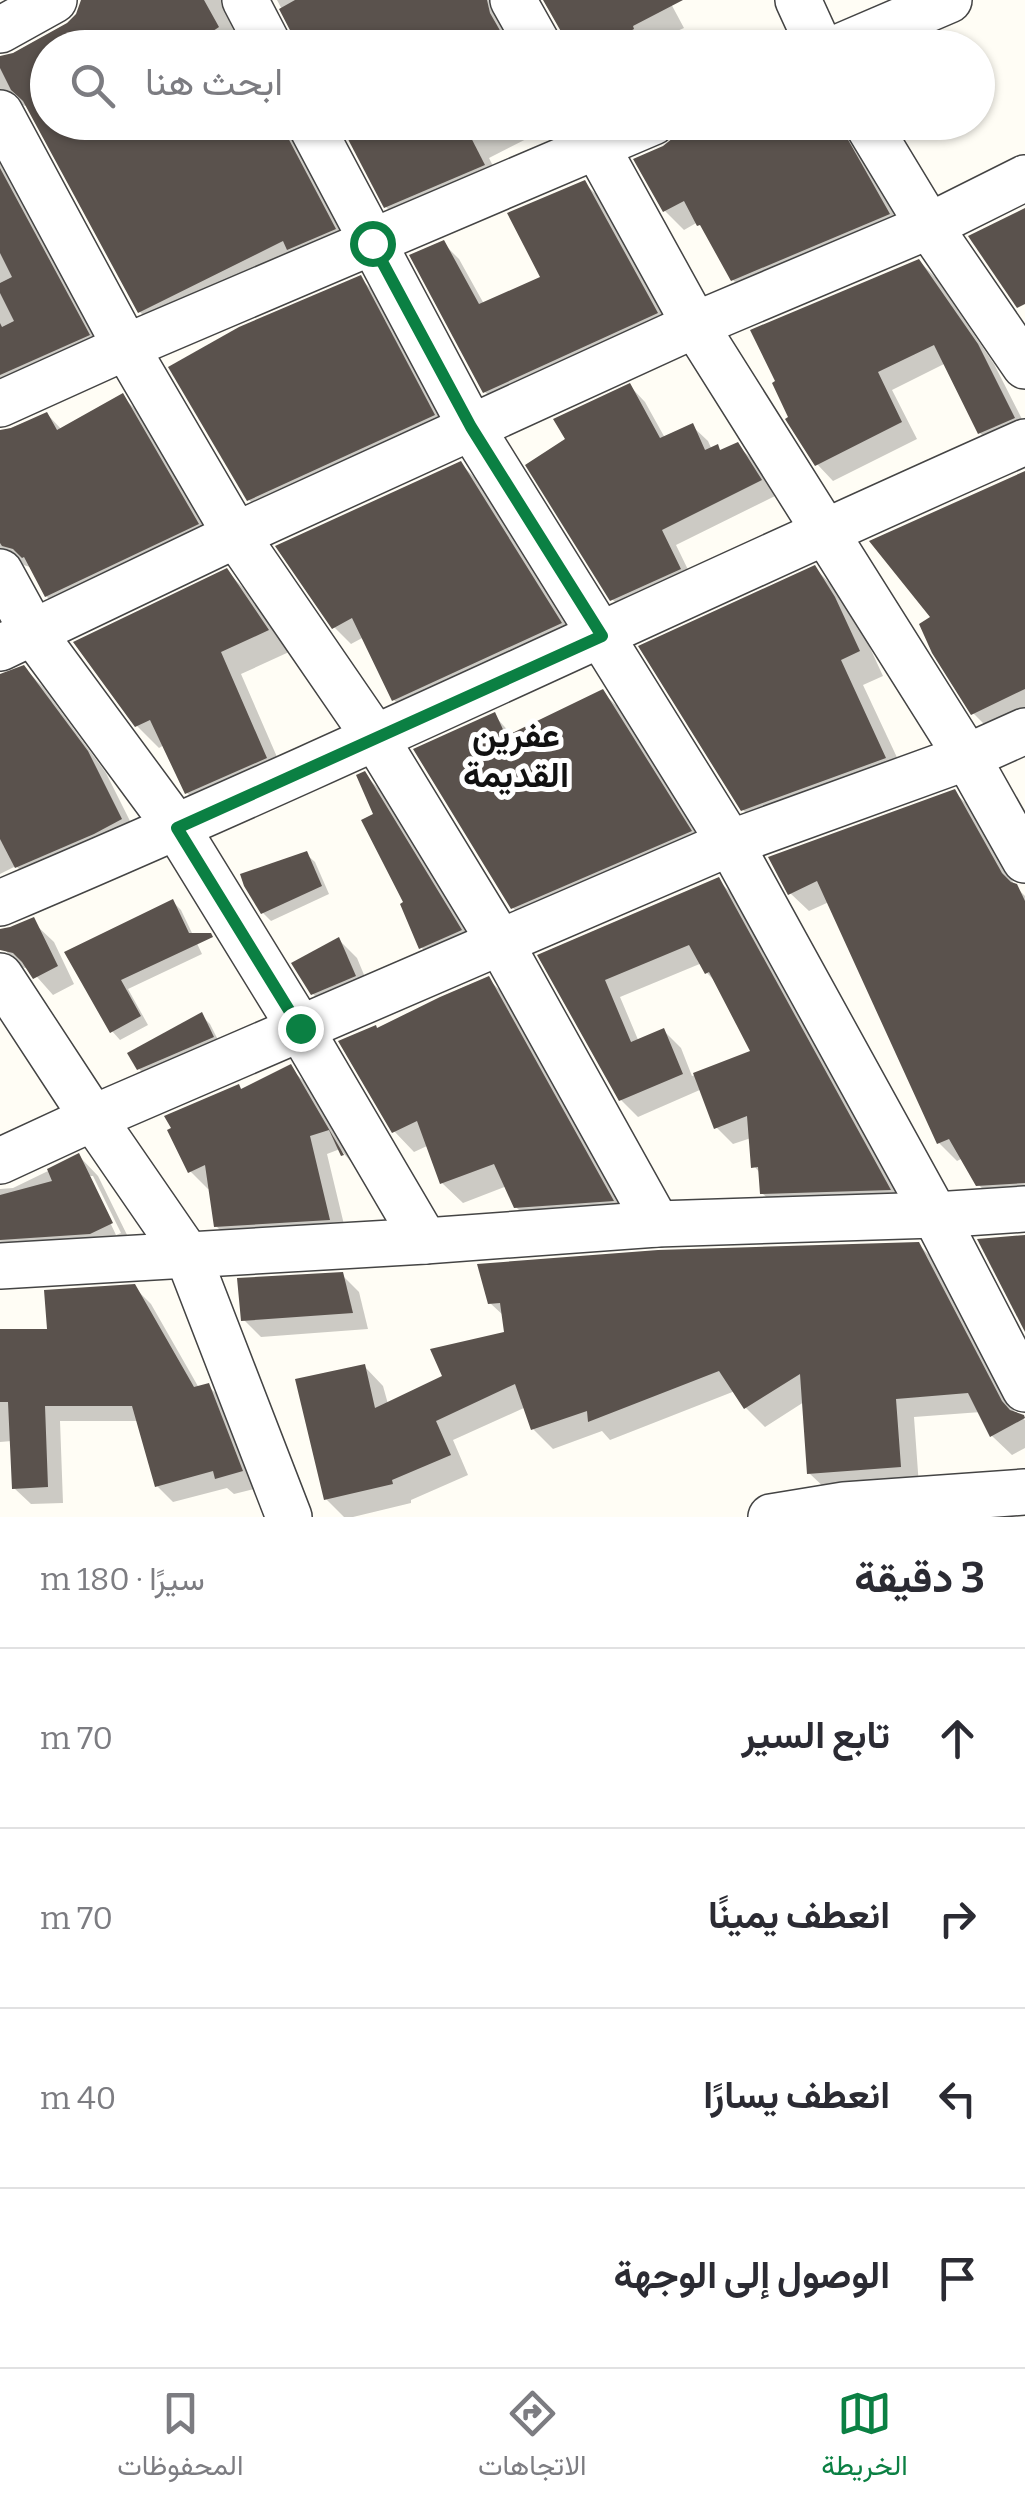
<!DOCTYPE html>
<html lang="ar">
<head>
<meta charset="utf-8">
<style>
  body { margin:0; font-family:Bitter,Vazirmatn,serif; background:#f7f7f7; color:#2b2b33; direction:rtl }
  .stop { position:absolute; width:30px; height:30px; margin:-22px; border:8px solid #0b8043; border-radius:50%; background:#fff }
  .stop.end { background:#0b8043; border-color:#fff; box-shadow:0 2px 10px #0008 }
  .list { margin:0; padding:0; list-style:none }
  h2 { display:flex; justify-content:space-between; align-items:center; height:130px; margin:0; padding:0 40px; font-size:42px }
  h2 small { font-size:32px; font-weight:400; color:#7c7c81 }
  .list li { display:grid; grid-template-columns:65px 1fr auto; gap:30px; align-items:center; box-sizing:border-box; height:180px; padding:0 40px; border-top:2px solid #e1e1e2 }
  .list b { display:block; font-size:38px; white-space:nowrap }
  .list em { font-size:32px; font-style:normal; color:#7c7c81 }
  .icon { flex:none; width:55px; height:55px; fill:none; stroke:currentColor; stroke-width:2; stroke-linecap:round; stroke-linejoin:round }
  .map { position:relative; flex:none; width:1025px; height:1517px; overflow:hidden; direction:ltr }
  .search { position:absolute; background:#fff; box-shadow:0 2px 8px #0004; left:30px; right:30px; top:30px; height:110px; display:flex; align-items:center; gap:25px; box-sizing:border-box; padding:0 35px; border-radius:55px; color:#7c7c81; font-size:38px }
  .sheet { height:850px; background:#fff }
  nav { display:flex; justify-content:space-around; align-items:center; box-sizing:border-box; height:140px; border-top:2px solid #e1e1e2; background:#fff; font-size:28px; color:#7c7c81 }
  nav a { display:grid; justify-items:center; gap:5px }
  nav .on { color:#0b8043 }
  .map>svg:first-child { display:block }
  .shadow { fill:#0003; fill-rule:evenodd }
  .building { fill:#5a524d }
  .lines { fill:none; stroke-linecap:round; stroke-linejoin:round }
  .street-casing { stroke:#444; stroke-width:48 }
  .street { stroke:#fff; stroke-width:45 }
  .route { stroke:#0b8043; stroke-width:12 }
  .labels { text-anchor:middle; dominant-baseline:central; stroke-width:10; stroke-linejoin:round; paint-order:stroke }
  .district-label { font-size:35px; font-weight:bold; fill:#111; stroke:#fff }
</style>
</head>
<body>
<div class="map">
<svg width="1025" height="1517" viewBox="0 0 1025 1517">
  <rect width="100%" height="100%" fill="#fffdf5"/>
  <g class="shadow">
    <path d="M101,0h146v48h-199v74h262l43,126 -194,83 -19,-19 -110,-205 -8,-2 -16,4 -6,5v-56l14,-3 54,-30z"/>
    <path d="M277,0h222l17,48h-217l-3,-12z"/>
    <path d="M546,0h123l15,28 -9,4 7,16h-113l-4,-14z"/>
    <path d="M342,122h218l-71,36 13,26 -97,42 -19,-19z"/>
    <path d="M681,122h175l51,111 -155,66 -19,-19 -25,-46 -10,-12 -14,8 -19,-19v-63l12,-10z"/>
    <path d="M0,156l107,198 -107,51z"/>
    <path d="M584,183l16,15 72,131 -171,78 -16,-15 -42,-149 16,16 25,45 59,-26z"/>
    <path d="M919,261l17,17 58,86 31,61 -28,24 -17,-16 -34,-70 -54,27 25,49 -84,42 -16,-17z"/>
    <path d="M360,278l23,23 73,137 -184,85 -23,-23z"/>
    <path d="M630,386l15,16 20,36 27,-12 16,15 4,9 10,2 15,-7 16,15 22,36 -99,49 19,39 -67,31 -16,-16 -43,-159z"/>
    <path d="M122,396l19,19 75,128 -151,72 -19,-19 -16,-29 -10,-3 -20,9v-141l47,-18 15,16z"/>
    <path d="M461,464l17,17 99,160 -166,76 -17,-17 -30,-63 -13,7 -17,-17z"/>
    <path d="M1025,474v241l-34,16 -18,-18 -39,-96z"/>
    <path d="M815,568l24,25 20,31 24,52 -20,9 46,98 -141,51 -25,-24z"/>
    <path d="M227,571l21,22 41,59 -48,22 46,106 -78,34 -22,-21 -23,-48 -5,3 -22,-22z"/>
    <path d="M24,668l19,19 63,86 33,66 -103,47 -20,-20 -16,8v-138z"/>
    <path d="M602,692l17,16 87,140 -177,76 -16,-16 -19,-193 19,21z"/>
    <path d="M364,774l18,18 96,156 -39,17 -18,-18z"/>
    <path d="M954,792l19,18 42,76 10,10v305l-29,2 -18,-19 -15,-26 -6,3 -18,-18 -110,-241 -20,9 -19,-18z"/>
    <path d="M306,854l9,8 14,32 -58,27 -8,-8z"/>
    <path d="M718,880l17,17 171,309 -126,4 -18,-17 -1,-19 -7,-8 -3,-28 -18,6 -17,-17 -14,-38 -64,28 -17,-17 -80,-144zM702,963l5,10 10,10 36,69 -61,24 -11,-28 -17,-17 -25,11 -19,-45z"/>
    <path d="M173,902l8,8 21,44 -74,35 20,36 -28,15 -8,-9 -44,-78z"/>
    <path d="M36,925l18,17 20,42 -21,11 -23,-26 -9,-2 -21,-22v-3z"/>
    <path d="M339,940l18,18 15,36 -41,18 -18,-18z"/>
    <path d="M488,979l21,20 123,222 -96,7 -20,-21 -9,-21 -44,17 -21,-20 -15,-37 -13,6 -20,-21z"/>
    <path d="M201,1015l9,9 11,22 -73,31 -9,-8z"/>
    <path d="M290,1068l18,17 50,85 -18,-21 -13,5 20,83 -113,7 -18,-18 -5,-38 -3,1 -18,-18 53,-80z"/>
    <path d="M79,1156l19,20 33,67 -131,14v-68l13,-1zM88,1176h5l28,57 -5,2z"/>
    <path d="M918,1244l20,20 78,151 9,5v28l-13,7 -20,-19 -11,-24 -67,5 5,69 -90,6 -20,-19 -5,-71 -39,25 -19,-19 -11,-17 -125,49 -8,-9 -49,18 -20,-20 -7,-22 -73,33 15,35 -57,25v3l-58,14h-9l-18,-18 38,-133 19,20 5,18 58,-27 61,-43 -3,-18 -14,-13z"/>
    <path d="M342,1275l17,17 9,37 -107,8 -17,-17z"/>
    <path d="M134,1287l17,17 48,84 9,-2 17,16 33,86 -24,6 -7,-6 -54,14 -16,-16 -18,-65h-79l3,82 -32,1 -17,-16 -2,-47 -12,1v-110l49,-1z"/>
  </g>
  <g class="building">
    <path d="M81,0h123l15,27 -9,6 7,15h-169v74h235l3,12 50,95 -49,21 -4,-9 -145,72 -115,-212 -12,-11 -11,-22v-12l13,-3 54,-30 9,-9z"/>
    <path d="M295,0h192l3,13 20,35h-214l-3,-12 -14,-27z"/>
    <path d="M543,0h140l-50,26 1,3 -7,4 8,15h-69l-3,-13z"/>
    <path d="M339,122h124l22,43 -101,43z"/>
    <path d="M679,122h159l52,92 -159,67 -31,-56 -3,1 -13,-25 -21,11 -30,-53 30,-13 10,-8z"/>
    <path d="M0,168l90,167 -90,40v-52l2,4 12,-6 -14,-28v-10l12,-6 -12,-24z"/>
    <path d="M585,180l73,133 -175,80 -74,-138 35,-15 35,64 61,-27 -33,-64z"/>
    <path d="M1025,208v96l-8,4 -49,-72z"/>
    <path d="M919,259l59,85 37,74 -37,16 -44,-89 -56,27 24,50 -87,44 -30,-47 3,-2 -16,-34 3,-2 -25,-51z"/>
    <path d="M361,275l74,140 -188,86 -79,-134 71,-40z"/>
    <path d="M630,383l30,55 33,-15 12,27 13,-6 2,6 18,-8 24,38 -100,50 19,39 -71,32 -85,-136 40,-26 -12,-20z"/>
    <path d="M123,393l76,131 -154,73 -21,-40 -2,1 -9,-9 -11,-3 -2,-3v-113l11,-2 36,-16 10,18z"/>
    <path d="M461,461l101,162 -170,78 -40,-83 -20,11 -57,-83z"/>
    <path d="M1025,471v218l-54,26 -39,-62 -13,-29 11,-7 -61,-76z"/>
    <path d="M815,565l20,32 25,54 -19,9 45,98 -145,53 -103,-165z"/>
    <path d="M227,568l42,62 -48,22 46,106 -82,36 -35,-74 -15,7 -62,-85z"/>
    <path d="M24,665l64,86 34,68 -28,15 -79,34 -15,-29v-165z"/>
    <path d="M603,689l89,142 -181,78 -98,-160 82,-37 11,24z"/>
    <path d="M365,771l97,159 -43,19 -19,-45 3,-2 -42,-82 12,-6 -17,-39z"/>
    <path d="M955,789l47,84 9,9 6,2 8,17v282l-49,3 -27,-47 -12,5 -120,-263 -29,14 -20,-38z"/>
    <path d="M307,851l15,35 -61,28 -17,-28 -4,-12z"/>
    <path d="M719,877l172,313 -131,4 -2,-27 -7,1 -4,-52 -33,13 -21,-56 57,-22 -41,-79 -4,2 -16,-29 -84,35 26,62 33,-14 19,46 -64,27 -82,-146z"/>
    <path d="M173,899l16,34h22l2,4 -92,43 20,36 -31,17 -46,-81z"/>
    <path d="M34,917l24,49 -25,13 -11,-17 -9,-9 -13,-3v-21l10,-2z"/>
    <path d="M339,937l17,39 -45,19 -20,-32z"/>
    <path d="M489,976l125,225 -100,7 -20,-44 -54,20 -23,-63 -25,12 -54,-92 38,-16 1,3 63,-31z"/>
    <path d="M202,1012l12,25 -77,33 -10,-17z"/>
    <path d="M291,1064l53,91 -3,1 -12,-26 -19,6 20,84 -116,7 -9,-62 -17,8 -21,-43 4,-2 -7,-12 75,-32 2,5z"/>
    <path d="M79,1153l34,70 -23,11 -90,6v-45l52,-14 -5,-12z"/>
    <path d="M1025,1235v97l-48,-93z"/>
    <path d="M919,1242l83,159 8,9 14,5 1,3 -35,19 -22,-44 -72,6 5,68 -94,7 -7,-100 -56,35 -25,-38 -131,51 -1,-11 -56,19 -16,-46 -79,37 15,34 -59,25 1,4 -69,16 -29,-121 70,-15 10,44 67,-32 -12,-27 74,-17 -4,-29 -12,1 -11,-40 181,-14z"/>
    <path d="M343,1272l10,41 -112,8 -4,-43z"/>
    <path d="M135,1284l59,103 15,-4 34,88 -28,8 -2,-8 -58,16 -23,-81h-87l3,81 -36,2 -4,-87h-8v-73h47l-3,-39z"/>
  </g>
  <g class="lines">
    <g class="street-casing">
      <g id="street">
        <path d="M245,0l25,48"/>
        <path d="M513,0l27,48"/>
        <path d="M798,0l22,48"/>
        <path d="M0,30l54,-30"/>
        <path d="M837,48l112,-48"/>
        <path d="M0,113l126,234 110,188 140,204 124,203 157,282"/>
        <path d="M309,122l162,305 259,416 205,372 90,174"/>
        <path d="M583,122l112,203 272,432 58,103"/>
        <path d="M866,122l63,104 96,140"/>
        <path d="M0,404l126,-57 527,-225"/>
        <path d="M0,572l34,62 143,194 123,200 125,213"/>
        <path d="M0,648l236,-113 459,-210 234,-99 96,-48"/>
        <path d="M0,903c345,-146 682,-309 1025,-461"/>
        <path d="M0,976l93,142 95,138 101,261"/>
        <path d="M0,1161l93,-43 637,-275 237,-86 58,-26"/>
        <path d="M0,1266l425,-25 232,-17 278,-9 90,-6"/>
        <path d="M771,1517l73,-12 181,-13"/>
      </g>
    </g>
    <use href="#street" class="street"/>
  </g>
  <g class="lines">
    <path class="route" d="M300,1028l-123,-200 425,-192 -131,-209 -99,-184"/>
  </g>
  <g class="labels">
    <g class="district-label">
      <text x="516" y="735">عفرين<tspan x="516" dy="40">القديمة</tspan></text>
    </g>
  </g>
</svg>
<div class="stop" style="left:372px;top:243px"></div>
<div class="stop end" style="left:300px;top:1028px"></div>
<div class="search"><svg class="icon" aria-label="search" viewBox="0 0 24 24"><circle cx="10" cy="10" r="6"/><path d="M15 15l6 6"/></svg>ابحث هنا</div>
</div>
<section class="sheet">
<h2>3 دقيقة<small>سيرًا · 180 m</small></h2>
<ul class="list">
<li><svg class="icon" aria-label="ahead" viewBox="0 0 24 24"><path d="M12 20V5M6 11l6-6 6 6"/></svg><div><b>تابع السير</b></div><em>70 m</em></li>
<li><svg class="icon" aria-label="right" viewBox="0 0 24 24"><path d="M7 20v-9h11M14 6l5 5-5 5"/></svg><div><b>انعطف يمينًا</b></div><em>70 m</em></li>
<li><svg class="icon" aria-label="left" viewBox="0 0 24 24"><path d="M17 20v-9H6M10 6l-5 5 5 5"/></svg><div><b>انعطف يسارًا</b></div><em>40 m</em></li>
<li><svg class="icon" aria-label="arrive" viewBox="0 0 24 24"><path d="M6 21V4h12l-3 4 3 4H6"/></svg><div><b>الوصول إلى الوجهة</b></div></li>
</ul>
</section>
<nav>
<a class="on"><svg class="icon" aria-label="map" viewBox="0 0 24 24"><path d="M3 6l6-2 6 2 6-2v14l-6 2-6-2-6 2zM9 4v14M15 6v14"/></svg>الخريطة</a>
<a><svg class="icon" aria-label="directions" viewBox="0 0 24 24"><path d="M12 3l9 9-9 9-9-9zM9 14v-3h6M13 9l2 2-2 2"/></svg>الاتجاهات</a>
<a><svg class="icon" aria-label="saved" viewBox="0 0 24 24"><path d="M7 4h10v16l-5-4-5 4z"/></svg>المحفوظات</a>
</nav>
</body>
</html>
